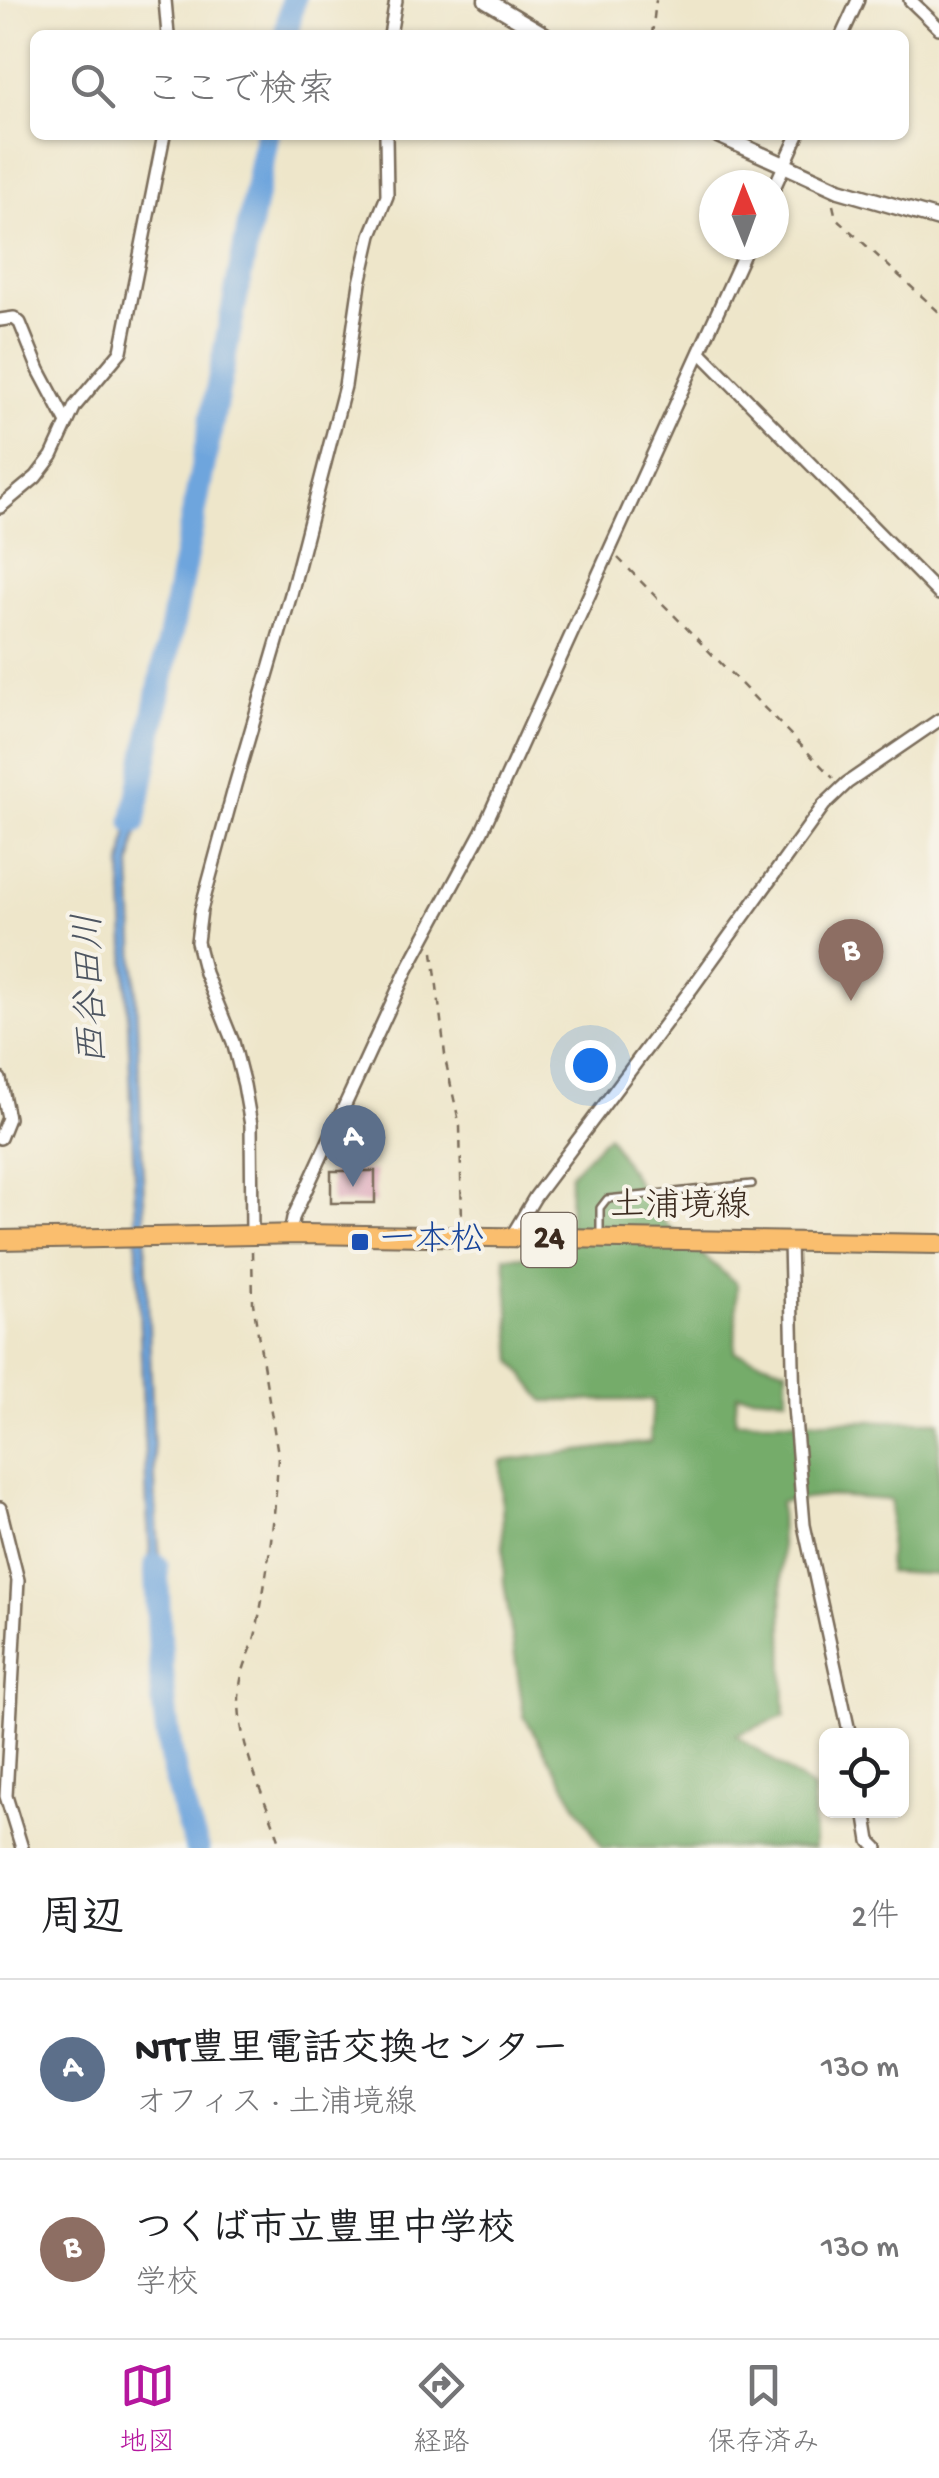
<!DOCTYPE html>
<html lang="ja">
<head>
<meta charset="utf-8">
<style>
  body { margin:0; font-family:"Gochi Hand","Klee One",sans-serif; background:#f2f2f2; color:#202124 }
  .controls { position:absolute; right:30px; bottom:30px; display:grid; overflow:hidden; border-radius:15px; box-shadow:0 2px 8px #0004 }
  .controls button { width:90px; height:90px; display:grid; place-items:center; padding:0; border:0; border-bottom:2px solid #e0e0e0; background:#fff; color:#202124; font:50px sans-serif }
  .compass { position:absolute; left:699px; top:170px; width:90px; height:90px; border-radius:50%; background:#fff; box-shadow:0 2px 8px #0004; rotate:359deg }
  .you { position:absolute; left:590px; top:1065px; width:35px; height:35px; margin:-25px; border:8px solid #fff; border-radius:50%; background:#1a73e8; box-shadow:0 0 0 15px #1a73e833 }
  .badge { display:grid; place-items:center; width:65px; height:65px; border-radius:50%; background:#b5179e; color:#fff; font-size:32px; font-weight:700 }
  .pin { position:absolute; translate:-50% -82px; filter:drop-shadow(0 2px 5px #0008) }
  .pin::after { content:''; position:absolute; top:52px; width:35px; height:30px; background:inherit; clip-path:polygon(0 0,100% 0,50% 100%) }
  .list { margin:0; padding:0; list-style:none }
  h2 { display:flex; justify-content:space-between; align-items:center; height:130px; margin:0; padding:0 40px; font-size:42px }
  h2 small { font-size:32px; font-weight:400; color:#757577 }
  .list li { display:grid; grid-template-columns:65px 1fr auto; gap:30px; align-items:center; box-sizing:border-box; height:180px; padding:0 40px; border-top:2px solid #e0e0e0 }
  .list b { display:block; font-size:38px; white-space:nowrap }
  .list p { margin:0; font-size:32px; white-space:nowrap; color:#757577 }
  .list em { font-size:32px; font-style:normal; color:#757577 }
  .icon { flex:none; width:55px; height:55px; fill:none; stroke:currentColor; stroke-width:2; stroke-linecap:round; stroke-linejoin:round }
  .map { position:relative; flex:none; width:939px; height:1848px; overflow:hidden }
  .search { position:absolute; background:#fff; box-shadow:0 2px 8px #0004; left:30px; right:30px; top:30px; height:110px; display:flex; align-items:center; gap:25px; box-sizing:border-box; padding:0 35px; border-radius:15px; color:#757577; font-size:38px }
  .sheet { height:490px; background:#fff }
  nav { display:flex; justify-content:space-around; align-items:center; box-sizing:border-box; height:140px; border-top:2px solid #e0e0e0; background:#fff; font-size:28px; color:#757577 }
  nav a { display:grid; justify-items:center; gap:5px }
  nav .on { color:#b5179e }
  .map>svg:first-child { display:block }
  .forest { fill:#75ac6b; stroke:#586b44; stroke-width:2.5 }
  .water { fill:#6ea5dd; stroke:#54687e; stroke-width:2.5 }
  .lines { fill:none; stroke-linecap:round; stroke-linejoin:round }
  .river { stroke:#6ea5dd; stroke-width:25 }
  .building { fill:#d99ab2 }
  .service-casing { stroke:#7a6c5a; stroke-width:10 }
  .minor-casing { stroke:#7a6c5a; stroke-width:16 }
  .tertiary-casing { stroke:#7a6c5a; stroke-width:19 }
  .primary-casing { stroke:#7a6c5a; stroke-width:22 }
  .path { stroke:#7a6c5a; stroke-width:2.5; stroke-dasharray:8 8; stroke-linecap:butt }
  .service { stroke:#fff; stroke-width:5 }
  .minor { stroke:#fff; stroke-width:11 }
  .tertiary { stroke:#fff; stroke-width:14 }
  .primary { stroke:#fabe6e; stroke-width:18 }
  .transit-dot { fill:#1a4fb4; stroke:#f7f3e8; stroke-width:4 }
  .labels { text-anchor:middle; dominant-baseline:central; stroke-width:8; stroke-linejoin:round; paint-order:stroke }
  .shield { fill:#f7f3e8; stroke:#73665b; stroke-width:2.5 }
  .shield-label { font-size:32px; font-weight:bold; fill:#3b2a1e }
  .street-label { font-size:35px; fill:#3b2a1e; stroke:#f7f3e8 }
  .transit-label { font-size:35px; fill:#164399; stroke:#f7f3e8; text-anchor:start }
  .water-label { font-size:38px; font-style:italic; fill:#4d5561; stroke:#f7f3e8 }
</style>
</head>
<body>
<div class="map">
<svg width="939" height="1848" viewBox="0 0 939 1848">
  <rect width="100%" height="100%" fill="#f7f3e8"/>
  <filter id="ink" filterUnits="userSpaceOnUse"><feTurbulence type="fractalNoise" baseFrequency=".01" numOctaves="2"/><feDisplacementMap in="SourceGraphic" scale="20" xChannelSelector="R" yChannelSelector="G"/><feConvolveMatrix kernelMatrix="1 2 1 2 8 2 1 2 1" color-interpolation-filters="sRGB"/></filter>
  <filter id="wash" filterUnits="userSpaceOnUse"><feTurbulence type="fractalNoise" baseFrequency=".0048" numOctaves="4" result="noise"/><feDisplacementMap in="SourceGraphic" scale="40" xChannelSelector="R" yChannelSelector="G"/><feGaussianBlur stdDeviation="2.25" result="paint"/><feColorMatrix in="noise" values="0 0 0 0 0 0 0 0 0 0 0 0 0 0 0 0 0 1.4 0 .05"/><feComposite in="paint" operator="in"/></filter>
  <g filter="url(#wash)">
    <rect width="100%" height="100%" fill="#eee6ca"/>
    <path class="forest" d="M608,1135l50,82 79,67 -2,68 52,17v29l-50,-4 -2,27h204v154l-51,-3 3,-72 -60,-4 -51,6 5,214 -49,19 77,54 1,59h-212l-78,-132 -20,-133 -3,-122 149,-19 3,-42 -109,1 -31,-40 -8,-105 63,2 2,-84z"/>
    <path class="water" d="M134,790l10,3 -13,73 25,642 7,93h-10l-6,-92 -25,-643z"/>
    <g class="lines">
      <g class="river">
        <path d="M286,35l7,-35"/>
        <path d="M134,822l133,-687"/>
        <path d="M156,1566c6,104 3,183 41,282"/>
      </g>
    </g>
    <g id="blocks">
      <rect class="building" x="331" y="1171" width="44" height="32"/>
    </g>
  </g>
  <g filter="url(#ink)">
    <use href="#blocks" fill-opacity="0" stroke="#7a6c5a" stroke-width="2.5"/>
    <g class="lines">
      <g class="service-casing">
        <path id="service" d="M600,1232v-24l7,-9 145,-15"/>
      </g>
      <g class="minor-casing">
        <g id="minor">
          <path d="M165,0l3,35"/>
          <path d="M910,0l29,28"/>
          <path d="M390,35l6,-35"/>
          <path d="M842,35l16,-35"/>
          <path d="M774,188l24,-53"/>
          <path d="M0,320l14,-2 6,5 19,47 27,51"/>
          <path d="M700,352l239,242"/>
          <path d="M0,507l36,-30 16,-21 23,-50 46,-55 43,-216"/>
          <path d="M0,1079l8,39 -8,20"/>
          <path d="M252,1234l-1,-109 -7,-40 -11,-43 -28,-69 -8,-31 4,-32 34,-125 56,-191 54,-208 15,-103 11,-48 16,-39 -1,-61"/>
          <path d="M290,1234l3,-16 114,-248 75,-139 266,-586"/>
          <path d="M514,1240v-8l21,-35 157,-209 132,-183 23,-22 92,-63"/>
          <path d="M790,1241l4,166 10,118 46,211"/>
          <path d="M0,1508l18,72 -12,216 16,52"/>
          <path d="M865,1810l5,31 7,7"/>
        </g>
      </g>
      <g class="tertiary-casing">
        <g id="tertiary">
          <path d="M486,0l59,35"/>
          <path d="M718,135l121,55 100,29"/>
        </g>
      </g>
      <g class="primary-casing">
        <path id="primary" d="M0,1240l301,-6 638,10"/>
      </g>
      <g class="path">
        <path d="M652,35l4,-35"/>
        <path d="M833,205l3,13 103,94"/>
        <path d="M618,558l215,220"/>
        <path d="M433,952l13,111 14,63 2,96"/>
        <path d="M252,1251l1,52 25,151c-2,59 -10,116 -21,174 -6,29 -18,39 -18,74 1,50 28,99 43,146"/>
      </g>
      <use href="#service" class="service"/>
      <use href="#minor" class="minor"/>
      <use href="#tertiary" class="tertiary"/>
      <use href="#primary" class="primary"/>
    </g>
  </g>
  <rect class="transit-dot" x="350" y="1232" width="20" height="20" rx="5"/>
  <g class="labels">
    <rect class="shield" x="521.5" y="1213" width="55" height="54" rx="8"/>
    <g class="shield-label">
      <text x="549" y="1240">24</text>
    </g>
    <g class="street-label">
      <text x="680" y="1208">土浦境線</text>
    </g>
    <g class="transit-label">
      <text x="380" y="1242">一本松</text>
    </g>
    <g class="water-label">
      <text transform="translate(94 989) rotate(-92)">西谷田川</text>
    </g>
  </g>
</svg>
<div class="controls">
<button><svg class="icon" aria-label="locate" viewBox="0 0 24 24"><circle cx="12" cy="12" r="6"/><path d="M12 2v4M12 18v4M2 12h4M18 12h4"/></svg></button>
</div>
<svg class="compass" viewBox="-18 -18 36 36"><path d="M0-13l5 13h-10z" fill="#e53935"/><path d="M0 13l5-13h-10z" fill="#757577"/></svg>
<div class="you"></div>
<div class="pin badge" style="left:353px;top:1187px;background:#5c6f8a">A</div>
<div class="pin badge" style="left:851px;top:1001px;background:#8d6e63">B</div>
<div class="search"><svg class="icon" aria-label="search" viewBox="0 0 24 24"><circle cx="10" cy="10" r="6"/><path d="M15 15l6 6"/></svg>ここで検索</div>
</div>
<section class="sheet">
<h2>周辺<small>2件</small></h2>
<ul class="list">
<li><span class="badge" style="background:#5c6f8a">A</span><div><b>NTT豊里電話交換センター</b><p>オフィス · 土浦境線</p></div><em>130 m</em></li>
<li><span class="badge" style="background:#8d6e63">B</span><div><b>つくば市立豊里中学校</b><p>学校</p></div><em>130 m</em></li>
</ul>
</section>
<nav>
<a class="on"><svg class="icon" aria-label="map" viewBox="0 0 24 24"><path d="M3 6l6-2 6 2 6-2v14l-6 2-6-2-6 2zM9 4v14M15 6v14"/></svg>地図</a>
<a><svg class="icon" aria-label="directions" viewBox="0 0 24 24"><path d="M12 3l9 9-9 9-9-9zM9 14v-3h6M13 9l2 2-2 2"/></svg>経路</a>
<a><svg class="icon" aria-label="saved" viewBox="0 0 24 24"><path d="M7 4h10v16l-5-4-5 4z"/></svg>保存済み</a>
</nav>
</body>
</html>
